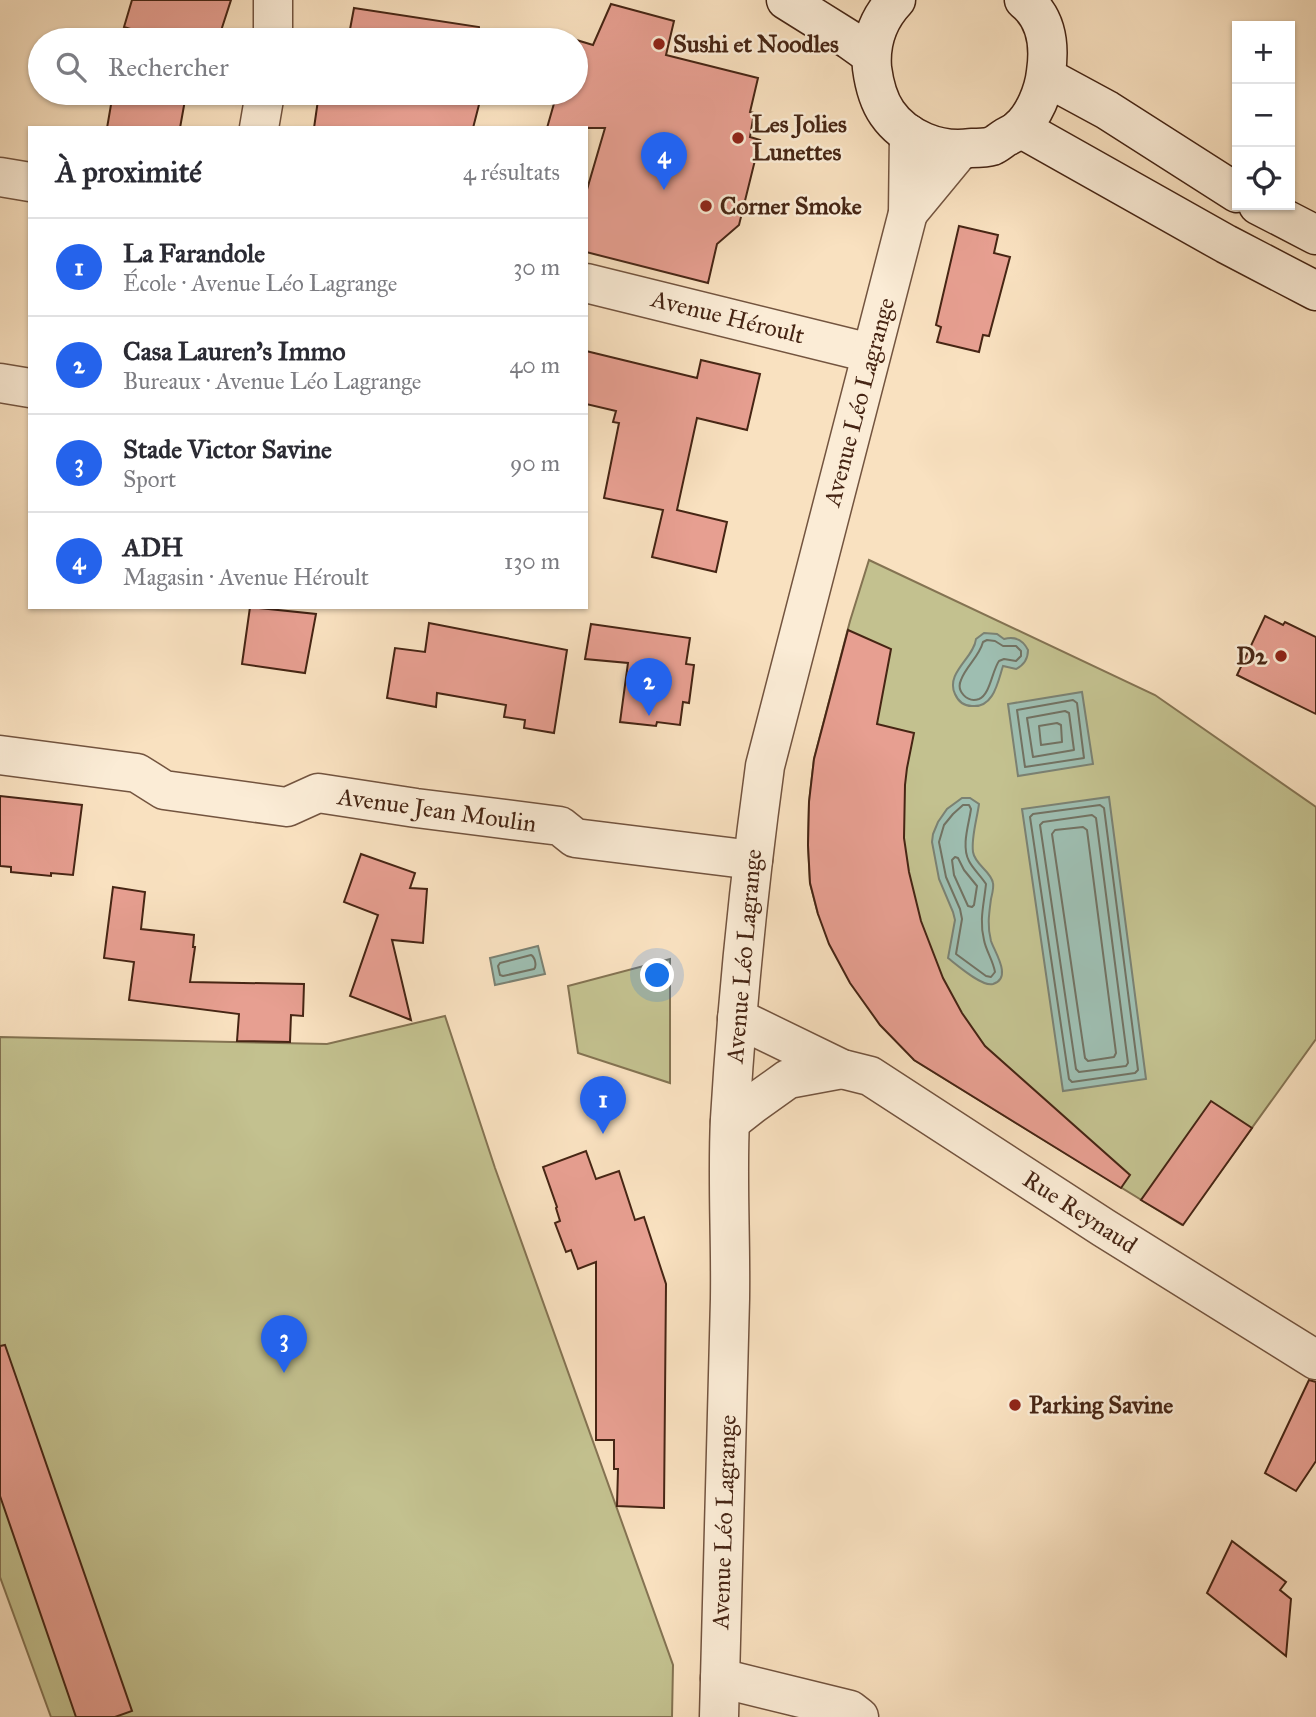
<!DOCTYPE html>
<html lang="fr">
<head>
<meta charset="utf-8">
<style>
  body { margin:0; font-family:"IM FELL Great Primer",serif; background:#f2f2f3; color:#2b2b33 }
  .controls { position:absolute; right:21px; top:21px; display:grid; overflow:hidden; border-radius:0px; box-shadow:0 2px 5px #0004 }
  .controls button { width:63px; height:63px; display:grid; place-items:center; padding:0; border:0; border-bottom:2px solid #e1e1e2; background:#fff; color:#2b2b33; font:35px sans-serif }
  .you { position:absolute; left:658px; top:976px; width:24px; height:24px; margin:-18px; border:5px solid #fff; border-radius:50%; background:#1a73e8; box-shadow:0 0 0 10px #1a73e833 }
  .badge { display:grid; place-items:center; width:46px; height:46px; border-radius:50%; background:#2563eb; color:#fff; font-size:23px; font-weight:700 }
  .pin { position:absolute; translate:-50% -58px; filter:drop-shadow(0 2px 4px #0008) }
  .pin::after { content:''; position:absolute; top:37px; width:24px; height:21px; background:inherit; clip-path:polygon(0 0,100% 0,50% 100%) }
  .list { margin:0; padding:0; list-style:none }
  h2 { display:flex; justify-content:space-between; align-items:center; height:91px; margin:0; padding:0 28px; font-size:30px }
  h2 small { font-size:23px; font-weight:400; color:#7c7c81 }
  .list li { display:grid; grid-template-columns:46px 1fr auto; gap:21px; align-items:center; box-sizing:border-box; height:98px; padding:0 28px; border-top:2px solid #e1e1e2 }
  .list b { display:block; font-size:26px; white-space:nowrap }
  .list p { margin:0; font-size:23px; white-space:nowrap; color:#7c7c81 }
  .list em { font-size:23px; font-style:normal; color:#7c7c81 }
  .icon { flex:none; width:38px; height:38px; fill:none; stroke:currentColor; stroke-width:2; stroke-linecap:round; stroke-linejoin:round }
  .map { position:relative; flex:none; width:1316px; height:1717px; overflow:hidden }
  .search { position:absolute; background:#fff; box-shadow:0 2px 5px #0004; left:28px; top:28px; width:560px; height:77px; display:flex; align-items:center; gap:18px; box-sizing:border-box; padding:0 24px; border-radius:38px; color:#7c7c81; font-size:26px }
  .panel { position:absolute; background:#fff; box-shadow:0 2px 5px #0004; left:28px; top:126px; width:560px; height:483px; border-radius:0px }
  .map>svg:first-child { display:block }
  .green { fill:#c3c18f; stroke:#847352; stroke-width:2 }
  .water { fill:#9ebeb1; stroke:#7b8172; stroke-width:2 }
  .lines { fill:none; stroke-linecap:round; stroke-linejoin:round }
  .shore { stroke:#727262; stroke-width:2 }
  .building { fill:#e79f91; stroke:#462514; stroke-width:2 }
  .minor-casing { stroke:#73543f; stroke-width:41 }
  .tertiary-casing { stroke:#73543f; stroke-width:41 }
  .secondary-casing { stroke:#462514; stroke-width:41 }
  .minor { stroke:#fbecd6; stroke-width:38 }
  .tertiary { stroke:#fbecd6; stroke-width:38 }
  .secondary { stroke:#fbecd6; stroke-width:38 }
  .poi-dot { fill:#8f2418; stroke:#fbecd6; stroke-width:2.5 }
  .labels { text-anchor:middle; dominant-baseline:central; stroke-width:5; stroke-linejoin:round; paint-order:stroke }
  .poi-label { font-size:24px; font-weight:bold; fill:#462514; stroke:#fbecd6; text-anchor:start }
  .street-label { font-size:24px; fill:#462514; stroke:#fbecd6 }
</style>
</head>
<body>
<div class="map">
<svg width="1316" height="1717" viewBox="0 0 1316 1717">
  <rect width="100%" height="100%" fill="#f9e1c0"/>
  <filter id="stains"><feTurbulence type="fractalNoise" baseFrequency=".00286" numOctaves="4"/><feColorMatrix values="0 0 0 0 .2 0 0 0 0 .09 0 0 0 0 .02 0 0 0 .5 -.17"/></filter>
  <radialGradient id="worn" r=".72"><stop offset=".6" stop-color="#630" stop-opacity="0"/><stop offset="1" stop-color="#630" stop-opacity=".3"/></radialGradient>
  <g class="green">
    <path d="M869,560l286,135 161,112v232l-134,186 -268,-165 -96,-146 -8,-31 -2,-38 1,-43 5,-43 36,-138z"/>
    <path d="M670,959v124l-92,-30 -10,-67z"/>
    <path d="M445,1016l50,152 178,497 -1,52h-621l-51,-140v-540l327,7z"/>
  </g>
  <g class="water">
    <path d="M984,633l13,1 7,5c11,-3 19,1 24,11 0,9 -4,15 -12,19l-13,-3c-5,15 -9,42 -31,40 -8,0 -14,-5 -17,-12 -10,-21 19,-36 21,-55z"/>
    <path d="M1082,692l11,72 -75,12 -10,-72z"/>
    <path d="M1109,797l37,282 -83,12 -41,-282z"/>
    <path d="M962,798h8l9,6c-2,15 -8,34 -6,48 2,13 18,19 20,31 1,5 -1,11 -2,16 -2,15 -4,27 0,42 3,10 22,37 2,43 -11,3 -36,-19 -45,-26l7,-38 -2,-8 -14,-33 -7,-37 1,-8 5,-12 9,-13z"/>
    <path d="M538,946l7,28 -50,11 -5,-27z"/>
  </g>
  <g class="lines">
    <g class="shore">
      <path d="M987,640l8,1 8,5h13l5,5v5l-5,5 -12,-2 -5,2c-7,10 -9,34 -20,38 -12,4 -23,-8 -18,-19 5,-14 18,-23 22,-38z"/>
      <path d="M1073,700l4,3 7,55 -59,9 -8,-57z"/>
      <path d="M1065,711l4,2 5,37 -41,7 -6,-39z"/>
      <path d="M1057,723l4,2 1,17 -21,3 -2,-19z"/>
      <path d="M963,805h6l2,4c-2,15 -10,37 -2,52 4,8 12,15 17,23 -2,20 -7,36 -2,56 2,11 9,20 11,32l-4,5 -5,-1 -30,-22 6,-35 -2,-10 -14,-32 -7,-35 5,-17 9,-11z"/>
      <path d="M1100,805l4,3 34,262 -3,3 -63,9 -3,-3 -39,-262 3,-3z"/>
      <path d="M1092,815l4,3 32,245 -2,3 -47,6 -3,-3 -36,-244 3,-3z"/>
      <path d="M1083,827l4,3 29,223 -2,4 -26,4 -3,-3 -33,-224 3,-4z"/>
      <path d="M955,857l3,1 6,12 13,16 -3,19 -2,2 -4,-1 -14,-31 -2,-15z"/>
      <path d="M531,955c4,2 6,11 3,14l-31,7 -3,-1 -2,-9 2,-3z"/>
    </g>
  </g>
  <g class="building">
    <path d="M132,0h99l-13,40h-52l-42,-13z"/>
    <path d="M611,4l63,17 -8,34 92,23 -8,34 4,1 -4,24 10,3 -21,85 -22,19 -9,39 -122,-31v-59l19,-65h-58l10,-35h19v-53h-4l1,-1 20,6z"/>
    <path d="M354,8l125,19v13h-131z"/>
    <path d="M113,93h37l35,7 -5,28h-73z"/>
    <path d="M319,93h163l-9,35h-159z"/>
    <path d="M959,226l39,9 -4,18 16,4 -21,79 -6,-1 -4,17 -42,-10 4,-15 -5,-2z"/>
    <path d="M586,351l111,27 4,-18 59,14 -13,56 -50,-12 -20,92 50,12 -11,50 -64,-15 11,-47 -59,-12 15,-75 -6,-1 3,-11 -30,-7z"/>
    <path d="M250,607l66,7 -11,59 -63,-9z"/>
    <path d="M1265,616l18,9 2,-3 31,15v77l-79,-39z"/>
    <path d="M429,623l138,27 -13,83 -30,-5 1,-8 -21,-3 2,-12 -69,-12 -1,14 -49,-9 8,-50 30,4z"/>
    <path d="M591,624l99,14 -4,26 8,1 -5,38 -6,-1 -3,23 -23,-3 -1,4 -36,-4 8,-59 -43,-4z"/>
    <path d="M848,630l43,19 -14,75 37,9 -7,35 -2,17 -1,53 5,34 12,49 22,57 19,35 23,33 145,129 -9,13 -207,-128 -34,-35 -30,-42 -21,-39 -11,-30 -8,-31 -2,-38 1,-43 5,-43z"/>
    <path d="M0,796l82,9 -9,70 -22,-2v3l-40,-4v-5l-11,-1z"/>
    <path d="M361,854l54,19 -5,15 17,1 -4,54 -31,-3 19,80 -61,-24 28,-81 -34,-13z"/>
    <path d="M113,887l32,5 -4,37 53,6 -1,12h2l-5,35 114,2 -1,32 -12,-1 -1,27 -53,-1 2,-27 -110,-14 5,-38 -30,-4z"/>
    <path d="M1211,1101l41,27 -69,97 -42,-25z"/>
    <path d="M586,1151l10,28 23,-8 16,49 9,-3 22,67 -2,224 -47,-2 1,-37h-4v-29h-18v-178l-18,7 -7,-19 -5,2 -11,-29 5,-2 -4,-13 1,-1 -14,-40z"/>
    <path d="M5,1345l127,366 -17,6h-39l-76,-221v-150z"/>
    <path d="M1309,1380l7,2v79l-20,30 -31,-18z"/>
    <path d="M1232,1541l54,41 -6,8 11,9 -5,57 -79,-63z"/>
  </g>
  <g class="lines">
    <g class="minor-casing">
      <g id="minor">
        <path d="M273,40v-40"/>
        <path d="M259,128l6,-35"/>
        <path d="M0,177l30,5"/>
        <path d="M586,283l284,70"/>
        <path d="M0,383l30,5"/>
        <path d="M0,755l137,18 27,17 123,17 31,-14 98,15 144,18 15,12 178,22"/>
        <path d="M737,1018l105,51 28,7 234,152 212,132"/>
        <path d="M730,1122l23,-18 35,-25 54,-10"/>
        <path d="M720,1678l130,32 9,7"/>
      </g>
    </g>
    <g class="tertiary-casing">
      <g id="tertiary">
        <path d="M908,213l52,-63"/>
        <path d="M719,1717c3,-139 8,-279 11,-418 1,-60 -3,-120 0,-180 7,-118 19,-236 35,-353l143,-553 1,-79"/>
      </g>
    </g>
    <g class="secondary-casing">
      <g id="secondary">
        <path d="M786,0l64,40 21,15"/>
        <path d="M896,0c-18,19 -26,42 -24,68 2,15 6,32 15,45 18,26 53,40 84,35 6,0 15,0 21,-2 5,-2 9,-6 14,-9 4,-2 10,-5 13,-8 15,-13 25,-38 27,-57 4,-27 1,-54 -22,-72"/>
        <path d="M1046,77l61,33 130,83"/>
        <path d="M1020,128l206,116 90,47"/>
        <path d="M1258,205l58,30"/>
      </g>
    </g>
    <use href="#minor" class="minor"/>
    <use href="#tertiary" class="tertiary"/>
    <use href="#secondary" class="secondary"/>
  </g>
  <g class="poi-dot">
    <circle cx="659" cy="44" r="7"/>
    <circle cx="738" cy="138" r="7"/>
    <circle cx="706" cy="206" r="7"/>
    <circle cx="1281" cy="656" r="7"/>
    <circle cx="1015" cy="1405" r="7"/>
  </g>
  <g class="labels">
    <g class="poi-label">
      <text x="673" y="44">Sushi et Noodles</text>
      <text x="752" y="124">Les Jolies<tspan x="752" dy="28">Lunettes</tspan></text>
      <text x="720" y="206">Corner Smoke</text>
      <text x="1267" y="656" text-anchor="end">D2</text>
      <text x="1029" y="1405">Parking Savine</text>
    </g>
    <g class="street-label">
      <text transform="translate(728 317) rotate(14)">Avenue Héroult</text>
      <text transform="translate(859 402) rotate(-75)">Avenue Léo Lagrange</text>
      <text transform="translate(437 810) rotate(8)">Avenue Jean Moulin</text>
      <text transform="translate(744 956) rotate(-85)">Avenue Léo Lagrange</text>
      <text transform="translate(1080 1212) rotate(33)">Rue Reynaud</text>
      <text transform="translate(724 1522) rotate(-88)">Avenue Léo Lagrange</text>
    </g>
  </g>
  <rect width="100%" height="100%" filter="url(#stains)"/>
  <rect width="100%" height="100%" fill="url(#worn)"/>
</svg>
<div class="controls">
<button>+</button>
<button>−</button>
<button><svg class="icon" aria-label="locate" viewBox="0 0 24 24"><circle cx="12" cy="12" r="6"/><path d="M12 2v4M12 18v4M2 12h4M18 12h4"/></svg></button>
</div>
<div class="you"></div>
<div class="pin badge" style="left:603px;top:1134px">1</div>
<div class="pin badge" style="left:649px;top:716px">2</div>
<div class="pin badge" style="left:284px;top:1373px">3</div>
<div class="pin badge" style="left:664px;top:190px">4</div>
<div class="search"><svg class="icon" aria-label="search" viewBox="0 0 24 24"><circle cx="10" cy="10" r="6"/><path d="M15 15l6 6"/></svg>Rechercher</div>
<section class="panel">
<h2>À proximité<small>4 résultats</small></h2>
<ul class="list">
<li><span class="badge">1</span><div><b>La Farandole</b><p>École · Avenue Léo Lagrange</p></div><em>30 m</em></li>
<li><span class="badge">2</span><div><b>Casa Lauren's Immo</b><p>Bureaux · Avenue Léo Lagrange</p></div><em>40 m</em></li>
<li><span class="badge">3</span><div><b>Stade Victor Savine</b><p>Sport</p></div><em>90 m</em></li>
<li><span class="badge">4</span><div><b>ADH</b><p>Magasin · Avenue Héroult</p></div><em>130 m</em></li>
</ul>
</section>
</div>
</body>
</html>
